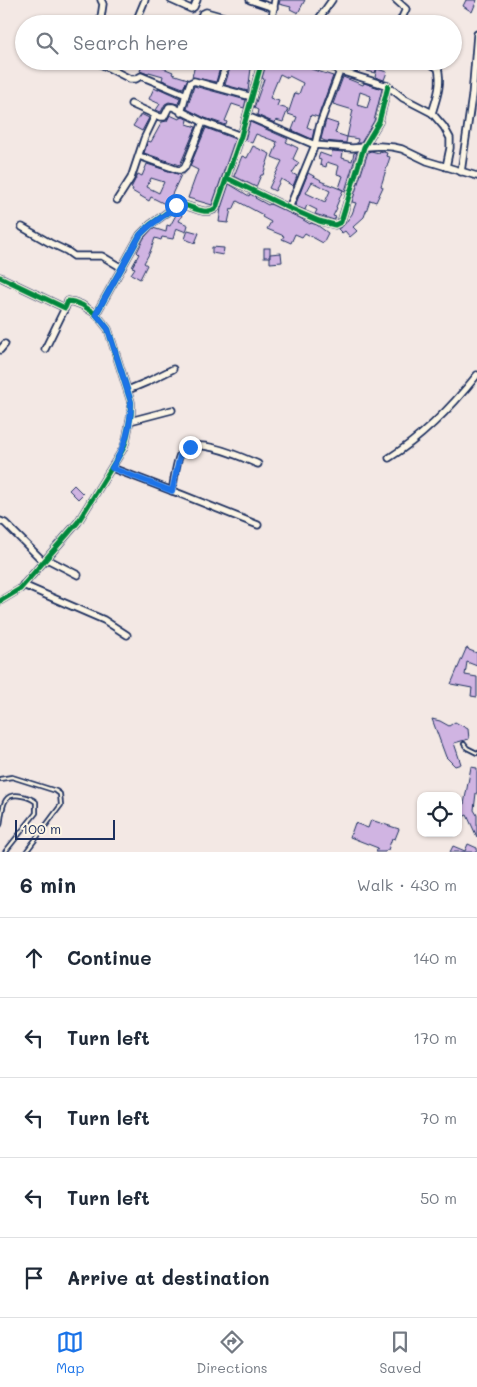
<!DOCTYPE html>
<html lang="en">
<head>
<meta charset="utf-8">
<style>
  body { margin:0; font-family:Mali,sans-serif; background:#f6f6f7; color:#1f2937 }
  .controls { position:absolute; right:15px; bottom:15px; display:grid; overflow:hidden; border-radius:10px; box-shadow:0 1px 4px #0004 }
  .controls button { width:45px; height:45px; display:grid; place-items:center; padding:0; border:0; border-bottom:1px solid #e0e1e3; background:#fff; color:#1f2937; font:25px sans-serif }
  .scale { position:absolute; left:15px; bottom:12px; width:100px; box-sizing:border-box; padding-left:5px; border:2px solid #1b2f5e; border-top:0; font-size:14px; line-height:18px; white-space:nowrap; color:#1b2f5e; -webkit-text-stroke:4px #fcf5e5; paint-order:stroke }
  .stop { position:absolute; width:15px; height:15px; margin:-11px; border:4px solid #1a73e8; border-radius:50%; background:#fff }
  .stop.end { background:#1a73e8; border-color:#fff; box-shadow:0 1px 5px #0008 }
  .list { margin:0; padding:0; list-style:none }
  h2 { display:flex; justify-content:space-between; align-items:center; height:65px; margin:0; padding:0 20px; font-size:21px }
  h2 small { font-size:16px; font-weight:400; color:#747a83 }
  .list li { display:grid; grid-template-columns:32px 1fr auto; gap:15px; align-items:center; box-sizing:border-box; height:80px; padding:0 20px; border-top:1px solid #e0e1e3 }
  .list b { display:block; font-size:19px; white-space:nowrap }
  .list em { font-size:16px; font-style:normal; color:#747a83 }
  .icon { flex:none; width:28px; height:28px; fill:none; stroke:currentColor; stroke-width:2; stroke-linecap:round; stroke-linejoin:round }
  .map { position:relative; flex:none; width:477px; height:852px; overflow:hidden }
  .search { position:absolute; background:#fff; box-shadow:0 1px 4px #0004; left:15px; right:15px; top:15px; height:55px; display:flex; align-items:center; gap:12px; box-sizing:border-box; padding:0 18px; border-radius:28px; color:#747a83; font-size:19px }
  .sheet { height:465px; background:#fff }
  nav { display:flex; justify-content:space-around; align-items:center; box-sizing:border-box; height:70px; border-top:1px solid #e0e1e3; background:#fff; font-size:14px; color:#747a83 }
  nav a { display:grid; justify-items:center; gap:2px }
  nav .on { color:#1a73e8 }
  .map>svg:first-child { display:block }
  .building { fill:#d0b4e2; stroke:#1b2f5e; fill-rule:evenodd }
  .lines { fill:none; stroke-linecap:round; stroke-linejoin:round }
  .lane-casing { stroke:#1b2f5e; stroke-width:6 }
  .street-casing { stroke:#1b2f5e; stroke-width:9 }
  .lane { stroke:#fcf5e5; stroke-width:2.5 }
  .street { stroke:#fcf5e5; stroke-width:5.5 }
  .cycleway-casing { stroke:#fcf5e5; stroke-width:8 }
  .cycleway { stroke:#00873e; stroke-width:5 }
  .route { stroke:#1a73e8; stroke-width:6 }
</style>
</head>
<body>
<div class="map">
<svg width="477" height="852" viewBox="0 0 477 852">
  <rect width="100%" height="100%" fill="#f3e8e4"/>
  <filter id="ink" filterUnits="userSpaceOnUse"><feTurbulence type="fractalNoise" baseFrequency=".02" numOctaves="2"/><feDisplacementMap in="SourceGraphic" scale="10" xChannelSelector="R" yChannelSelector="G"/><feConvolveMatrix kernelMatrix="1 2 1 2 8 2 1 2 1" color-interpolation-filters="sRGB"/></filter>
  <g filter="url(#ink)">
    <g class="building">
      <path d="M280,0h25l-7,13 -8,-4 1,-2 -12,-3z"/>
      <path d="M466,0h11l-5,12 -9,-6z"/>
      <path d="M143,61l18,6 12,5 -1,2 16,5 -5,9 -21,-8 1,-4 -14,-4 -1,2 -8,-3z"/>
      <path d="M196,61h26l-6,21 -24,-5z"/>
      <path d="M232,61h20l-4,30 -23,-6z"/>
      <path d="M267,61h48l-4,8 22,7 -15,41 -7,-2 -4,12 7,3 -2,9 -20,-9 5,-13 -9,-3 7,-21 4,1 4,-11 -14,-7 -1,2 -8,-4 -10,24 9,3 -2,5 11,3 -5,13 -7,-2 -1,3 -18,-8 1,-5 -4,-2 10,-29 -2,-1z"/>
      <path d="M347,61h32l-4,12 -8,-2 1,-2 -11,-5 -2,5 -9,-3z"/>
      <path d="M377,69l10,3 -3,8 -9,-3z"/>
      <path d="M343,77l20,8 1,-2 18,6 -8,32 -13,22h-4l1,-4 -11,-2 6,-27 -20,-6zM360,92l11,4 -4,12 -10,-3z"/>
      <path d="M194,86l52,14 -2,8 -12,-4 -7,17 2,1 -1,3 -21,-7 -18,-9z"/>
      <path d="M154,88l4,2v-2l22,10 -2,6 -9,-2 -4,2 -4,8 -5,-2 4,-6 -11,-5z"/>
      <path d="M141,114l8,4 -7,13 -9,-5z"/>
      <path d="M170,115l9,4 4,-2 5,3 -1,4 9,3 -16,38 -36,-12 4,-12 3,1 11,-20 5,-1z"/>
      <path d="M326,120l12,4 -3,9 12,4 -1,6 -21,-2 -4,-2z"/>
      <path d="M250,122l38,17 -2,3 12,6 -5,11 6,4 -7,10 5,3 -4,10 -12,-7 -6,12 -6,-3 13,-27 -10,-4 5,-12 -1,-1 1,-2 -21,-8 -4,9 -7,-3z"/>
      <path d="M206,128l29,11 -23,66 -24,-7 10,-28 -8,-4z"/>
      <path d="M253,146l17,8 -7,21h-2l-5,12 -22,-11 8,-20 5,2z"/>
      <path d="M332,151l11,1 -1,6 10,3 2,-8 3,-1 -12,39 -6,-3 4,-12 -6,-2 2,-8 -12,-4 -1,5 -6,-2 1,-5 -3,-1 2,-6 11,4z"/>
      <path d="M371,151l8,2 1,-2 7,2 -1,3 4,1 -9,29 2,1 -7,15 -6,-2 -6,17 -11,10 4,4 -7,6 -5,-6 -3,2 -4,-4 6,-4 8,-11 4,-11 -4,-1 16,-50z"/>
      <path d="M147,164l34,11 -14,30 -16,-8 -2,4 -17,-10 1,-2 -2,-1 7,-14 4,2zM151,178l13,4 -5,11 -12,-6z"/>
      <path d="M308,173l13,7 -1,1 23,9 -7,17 1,1 -4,8 3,1 -2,3 -19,-6 2,-4 -10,-5 -2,5 -10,-4zM312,182l18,9 -5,11 -19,-9z"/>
      <path d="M229,184l20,12 1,-2 6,3 -1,1 13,7 2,-1 30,14 10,6 1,-1 6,2 11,8 -5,10 -18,-10 -3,4 -7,-3 -4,9 -9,-4 2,-3 -17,-7 4,-7 -9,-5 1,-2 -26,-14 -4,9 -2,-1 -3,14 -9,-1 2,-14z"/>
      <path d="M177,213l5,2 -3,6 9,4 -2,7 -10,-4 -3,11 -11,-2 -1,3 -6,-2 -5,14 -6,11 3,2 -7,14 -9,-5 4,-6 -3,-1 7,-13 -2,-2 7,-14 9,-10 13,4 1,-7 3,1z"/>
      <path d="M188,230l11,3 -4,10 -10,-4z"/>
      <path d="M212,247l12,1 -1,7 -11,-2z"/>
      <rect x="264" y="248" width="6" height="9"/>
      <path d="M281,253l1,9 -12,1v-9z"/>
      <path d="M74,485l9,9 -5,5 -9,-9z"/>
      <path d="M468,648l1,2 8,3v13l-10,-4 -2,13 12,2v20l-6,-1 1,-8 -21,-4 15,-35z"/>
      <path d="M432,719l8,2 9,5 6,-4 13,7 1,10 -15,4 7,21 -6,2 -9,-9z"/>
      <path d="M471,767l6,1v25h-1l-2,17 3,5v22l-10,-22 -9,4v-13l6,-2z"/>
      <path d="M371,820l28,9 -4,10 -3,-1 -4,12h-2l-1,2h-9l2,-4 -28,-11 5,-14 13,5z"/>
      <path d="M468,844l9,4v4h-27l3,-6 12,5z"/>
    </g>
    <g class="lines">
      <g class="lane-casing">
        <g id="lane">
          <path d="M464,744l3,4 10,5"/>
          <path d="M0,779l12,-2 44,14 4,3 1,11 -35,47"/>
          <path d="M0,825c3,-15 1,-34 22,-29 6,1 9,2 14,6v11l-31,39"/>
        </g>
      </g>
      <g class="street-casing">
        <g id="street">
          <path d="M171,0l20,9 3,-2 3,-7"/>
          <path d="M250,0l24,8"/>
          <path d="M396,0l10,9 -7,15"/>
          <path d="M100,24l3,-20 -2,-4"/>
          <path d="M135,24l10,-24"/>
          <path d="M198,24l4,-10 4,-2 25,7h11l18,5"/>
          <path d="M271,24l4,-24"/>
          <path d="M315,24l17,-24"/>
          <path d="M95,61l35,18h6l5,-3 43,18h2l4,-11 4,-2 58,16"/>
          <path d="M322,61l18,10 48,15 15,12 29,15 12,14 6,11v10l-4,19"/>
          <path d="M430,61l1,3 7,4c4,16 -1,29 -6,45"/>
          <path d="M219,87l8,-26"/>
          <path d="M131,104l29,13h4l5,-10h4l30,15 38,14"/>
          <path d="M181,113l5,-19"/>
          <path d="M247,116l68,29 37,3 28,-2 13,1 9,2 25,12 50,15"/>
          <path d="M139,156l39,14h4l3,-3 18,-45"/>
          <path d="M461,172l11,-76 5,-62"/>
          <path d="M227,178l62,30 30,13 16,4 6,-3 23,-75 15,-25 9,-36"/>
          <path d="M117,200l14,-22 13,-39 11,-23"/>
          <path d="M289,208l26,-63 5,-21 20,-53"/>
          <path d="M22,227l28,16 17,8 7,5h28l20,12"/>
          <path d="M0,277l65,31 3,-7 6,1 8,3 14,9 12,15 23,73v12l-5,27 -3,8 -45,73 -58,67 -20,12"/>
          <path d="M96,314l44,-79 10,-10 29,-21c12,1 26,13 37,4l25,-72 21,-75"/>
          <path d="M45,349l20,-41"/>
          <path d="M0,350l5,-6"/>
          <path d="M128,390l19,-8 26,-13"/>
          <path d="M130,421l42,-11"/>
          <path d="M389,458c35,-22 62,-50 88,-83"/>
          <path d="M112,468l71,27 75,30"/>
          <path d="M172,491c2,-9 4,-31 9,-38 13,-19 62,5 77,11"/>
          <path d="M0,521l5,2 39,39"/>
          <path d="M47,559l31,16"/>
          <path d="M23,585l81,35 23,15"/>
        </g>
      </g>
      <use href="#lane" class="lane"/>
      <use href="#street" class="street"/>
      <g class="cycleway-casing">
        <g id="cycleway">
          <path d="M227,178l62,30 30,13 16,4 6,-3 23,-75 15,-25 9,-36"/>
          <path d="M0,277l65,31 3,-7 6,1 8,3 14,9 12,15 23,73v12l-5,27 -3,8 -45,73 -58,67 -20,12"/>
          <path d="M96,314l44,-79 10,-10 29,-21c12,1 26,13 37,4l25,-72 21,-75"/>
        </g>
      </g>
      <use href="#cycleway" class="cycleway"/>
    </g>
  </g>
  <g class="lines" filter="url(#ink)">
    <path class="route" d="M176,205c-11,12 -26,18 -36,30l-44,79 12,15 23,73c0,26 -6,44 -19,66l60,23 8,-36 4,-5 6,-3"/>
  </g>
</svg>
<div class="controls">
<button><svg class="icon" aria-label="locate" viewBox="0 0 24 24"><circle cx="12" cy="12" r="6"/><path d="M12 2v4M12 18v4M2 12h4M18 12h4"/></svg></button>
</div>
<div class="scale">100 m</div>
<div class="stop" style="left:176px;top:205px"></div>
<div class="stop end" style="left:190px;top:447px"></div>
<div class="search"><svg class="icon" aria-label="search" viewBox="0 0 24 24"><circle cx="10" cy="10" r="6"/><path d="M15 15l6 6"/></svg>Search here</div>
</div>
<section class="sheet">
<h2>6 min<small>Walk · 430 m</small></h2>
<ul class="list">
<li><svg class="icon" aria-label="ahead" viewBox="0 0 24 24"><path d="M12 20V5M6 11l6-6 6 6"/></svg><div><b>Continue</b></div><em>140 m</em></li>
<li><svg class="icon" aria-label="left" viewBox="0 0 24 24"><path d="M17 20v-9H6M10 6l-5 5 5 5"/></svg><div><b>Turn left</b></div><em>170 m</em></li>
<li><svg class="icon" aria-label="left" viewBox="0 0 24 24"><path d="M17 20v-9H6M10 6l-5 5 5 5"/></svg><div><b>Turn left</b></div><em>70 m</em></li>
<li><svg class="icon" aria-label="left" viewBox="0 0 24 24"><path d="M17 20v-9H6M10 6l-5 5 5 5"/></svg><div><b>Turn left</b></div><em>50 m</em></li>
<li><svg class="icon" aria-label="arrive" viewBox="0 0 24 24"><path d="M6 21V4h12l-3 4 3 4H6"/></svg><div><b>Arrive at destination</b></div></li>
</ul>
</section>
<nav>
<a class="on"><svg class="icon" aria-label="map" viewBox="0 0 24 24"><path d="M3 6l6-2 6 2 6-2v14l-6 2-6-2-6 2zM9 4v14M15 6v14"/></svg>Map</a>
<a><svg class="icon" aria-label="directions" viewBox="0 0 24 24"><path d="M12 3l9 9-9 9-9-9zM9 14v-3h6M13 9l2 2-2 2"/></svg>Directions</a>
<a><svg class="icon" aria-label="saved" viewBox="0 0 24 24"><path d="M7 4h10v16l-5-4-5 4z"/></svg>Saved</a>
</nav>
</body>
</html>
